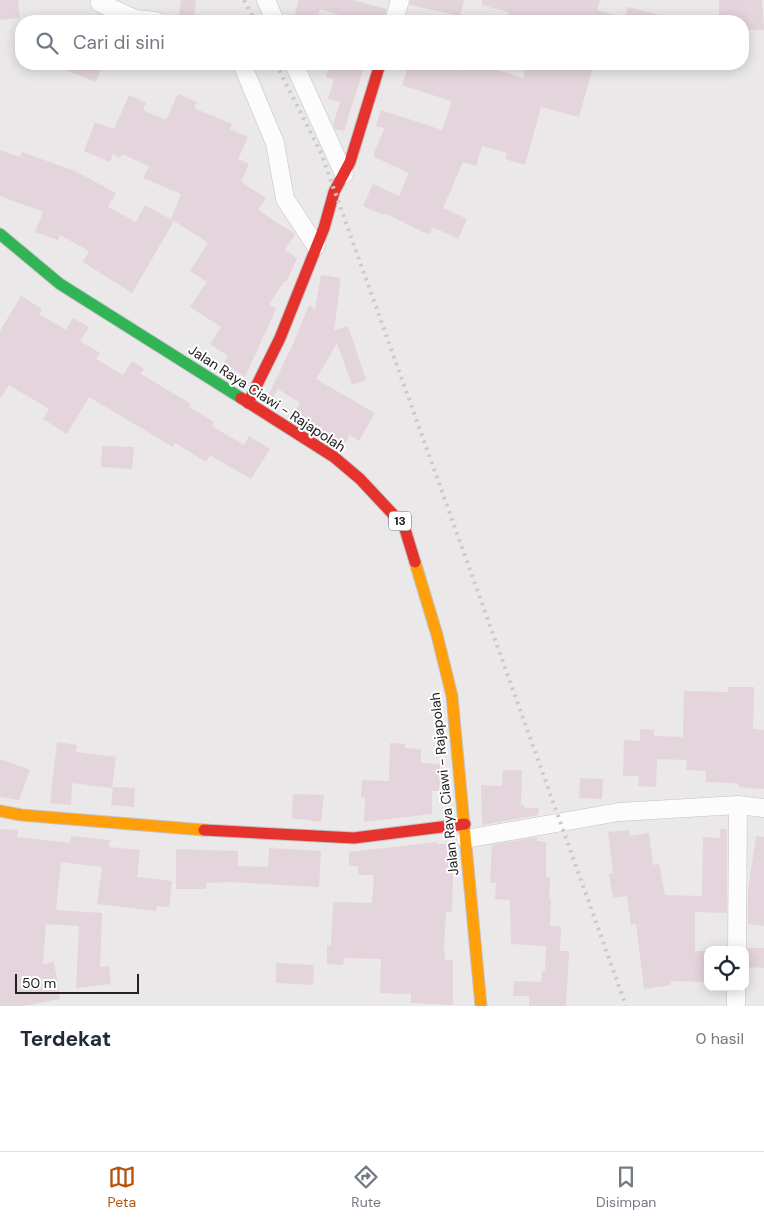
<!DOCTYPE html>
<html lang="id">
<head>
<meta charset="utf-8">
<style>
  body { margin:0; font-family:"DM Sans",sans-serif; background:#f2f2f3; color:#1f2937 }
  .controls { position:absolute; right:15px; bottom:15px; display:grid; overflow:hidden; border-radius:10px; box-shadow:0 2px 12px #0003 }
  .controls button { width:45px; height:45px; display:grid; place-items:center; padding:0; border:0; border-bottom:1px solid #e0e1e3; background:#fff; color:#1f2937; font:25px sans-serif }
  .scale { position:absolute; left:15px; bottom:12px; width:124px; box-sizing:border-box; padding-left:5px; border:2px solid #232121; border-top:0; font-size:14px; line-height:18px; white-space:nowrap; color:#232121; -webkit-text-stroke:4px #fff; paint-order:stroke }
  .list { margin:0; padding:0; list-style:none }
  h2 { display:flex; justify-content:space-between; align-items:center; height:65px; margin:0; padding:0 20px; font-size:21px }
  h2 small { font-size:16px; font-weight:400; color:#747a83 }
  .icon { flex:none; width:28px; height:28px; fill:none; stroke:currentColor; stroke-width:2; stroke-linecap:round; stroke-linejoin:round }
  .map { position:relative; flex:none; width:764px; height:1006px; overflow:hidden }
  .search { position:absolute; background:#fff; box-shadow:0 2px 12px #0003; left:15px; right:15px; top:15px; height:55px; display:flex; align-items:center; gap:12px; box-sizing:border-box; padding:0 18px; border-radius:20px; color:#747a83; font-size:19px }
  .sheet { height:145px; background:#fff }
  nav { display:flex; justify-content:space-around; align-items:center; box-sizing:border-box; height:70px; border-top:1px solid #e0e1e3; background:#fff; font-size:14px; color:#747a83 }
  nav a { display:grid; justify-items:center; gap:2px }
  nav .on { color:#b45309 }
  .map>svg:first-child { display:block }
  .building { fill:#e4d4dc }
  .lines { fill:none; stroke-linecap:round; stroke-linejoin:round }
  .street-casing { stroke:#c4c2c2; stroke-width:19 }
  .fast-casing { stroke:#c4c2c2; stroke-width:13 }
  .slow-casing { stroke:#c4c2c2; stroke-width:13 }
  .jam-casing { stroke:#c4c2c2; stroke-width:13 }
  .street { stroke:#fcfcfc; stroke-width:18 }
  .fast { stroke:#30b455; stroke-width:11 }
  .slow { stroke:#ff9f0a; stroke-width:11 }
  .jam { stroke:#e5322d; stroke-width:11 }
  .rail { stroke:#cbc9ca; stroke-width:4; stroke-dasharray:2.5 5; stroke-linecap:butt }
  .labels { text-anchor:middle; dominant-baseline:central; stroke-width:4; stroke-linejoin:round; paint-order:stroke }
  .shield { fill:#fff; stroke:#656464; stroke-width:1 }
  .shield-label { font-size:12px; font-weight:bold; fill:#232121 }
  .street-label { font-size:14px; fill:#232121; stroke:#fff }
</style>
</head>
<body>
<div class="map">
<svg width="764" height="1006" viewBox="0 0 764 1006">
  <rect width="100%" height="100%" fill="#ebe8e9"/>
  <g class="building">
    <path d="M0,0h18l2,18 -20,2z"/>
    <path d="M181,0h15l-2,17 -15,-2z"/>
    <path d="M299,0h55l32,9 -2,12h-42l1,-5 -23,-7 -4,12h-23z"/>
    <path d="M410,0h54l-4,16 -50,-11z"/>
    <path d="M482,0h118l-3,10 25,7v4h-37l-17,-4 -4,4h-58l3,-9 -27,-7z"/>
    <path d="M719,0h43l2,30h-21v-9h-24z"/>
    <path d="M628,7l39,10 -1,4h-42z"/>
    <path d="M50,64h53l-7,18z"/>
    <path d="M330,64h35l-21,67 -9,-2 -2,-4 7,-23 -12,-3 6,-20 -8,-2z"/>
    <path d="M409,64h34l21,7 3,-7h11l45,14 4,-14h67l-15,53 -38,-10 -16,58 -20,-6 2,-6 -25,-7 -6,20 -13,-4 -20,46 24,11 -9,20 -25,-12 -4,8 -44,-22 -1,2 -21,-9 10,-22 26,12 10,-23 -35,-16v-5l11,-24 -9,-2 5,-16 61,20 9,-26v-3l-49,-16z"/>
    <path d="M178,94l19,8 -3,6 38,16 -2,5 18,8 -10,22 11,5 -8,18 25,16 -8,12 37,24 -10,16 12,8 -10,23 -3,1 -15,22 7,5 -31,68 -21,-14 4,-7 -18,-12 11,-17 -31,-20 17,-25 -17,-11 18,-28 -37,-24 10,-25 -38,-16 6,-12 -27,-12 -2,4 -7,-4 -3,8 -26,-11 11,-29 19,7 15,-34 17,8 -3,7 23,10z"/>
    <path d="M0,150l20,7 2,-5 53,19 41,22 -8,14 28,15 9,-17 29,16 -42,72 -49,-31 6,-11 -29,-16 -2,5 -23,-8 8,-20 -43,-16z"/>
    <path d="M321,275l20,3 -7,52 14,-4 18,54 -14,5 -15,-42 -21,36 59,34 -16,28 -9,-6 -6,10 -50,-32 6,-10 -22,-14 -5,8 -4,-3 24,-50 16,-39 6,5z"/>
    <path d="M21,296l21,13 -3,5 27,16 7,-12 16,9 -9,14 20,12 -4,6 27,16 9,-14 12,8 -3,5 50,30 -2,3 25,15 -2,4 32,19 5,-9 21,13 -19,30 -41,-24 -4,7 -31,-19 -2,4 -84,-50 -22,37 -24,-15 6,-10 -40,-24 -9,14v-68z"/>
    <path d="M102,446l32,1 -2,22 -31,-2z"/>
    <path d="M728,687h26l-1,42 11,1v59l-25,-2v-3l-6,-1 -27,-1v-11l-20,-1 1,-10 -30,-1 -1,28 -18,-1 1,-10h-16l1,-36 16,1v-12l14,1v6l29,1 1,-46 44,1z"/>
    <path d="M57,742l20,3 -1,7 40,5 -4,31 -40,-5 -1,22 -21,-2z"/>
    <path d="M390,743l15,1v4l16,1v14l19,1v5h3l2,17h-6v5h-7v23l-68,8 1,-25h-4l1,-17 27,1z"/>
    <path d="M0,759l30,11 -11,30 -19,-3z"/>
    <path d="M503,770h19l-1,35h3v3h15l-1,7 -56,10 -1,-40 21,1z"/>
    <path d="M580,778l23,1 -1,20 -23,-1z"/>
    <path d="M113,787l22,1 -1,19 -23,-2z"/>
    <path d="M293,794l31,1 -3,27 -29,-4z"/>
    <path d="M0,829l18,1 -1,7 53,6 1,-7 39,4 -1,7 31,3 -3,27 35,4 -3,26 -12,-1 -1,5 -59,-7 5,-37 -41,-5 -5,46 1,2 45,3 -2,54 9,-1 2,18 -35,4 3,-62 -33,-2 -3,40 11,-2 6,37 -37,7h-23z"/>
    <path d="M720,829h7v84l-32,-1v39h13v31l-37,-1v4l-27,4 -8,-65 -5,1 -4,-29 -14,2 -4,-24 4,-1 -5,-41 21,-2 1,6 19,-3 4,32 6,-1 6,31 37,1 1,-59 17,1z"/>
    <path d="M756,836l8,1v89l-16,-2v-33z"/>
    <path d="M537,837v4l9,1v35h4l-1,22h2l-1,27 11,1 -1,24h9l-3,55h-37v-10h-16l1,-15 27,1 1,-11h3l1,-25 -35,-2 -1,-44 -15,-1 1,-16h-6l2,-38z"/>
    <path d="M437,842v2h13l3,35 -1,33h-6l-2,34 1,14h8v45l-42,-2v-9l-31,-1 1,-34 -37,-1 -1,7 -16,-1v-18h4l2,-44 39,1 2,-28h-16v-9h-9v-14z"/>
    <path d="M269,848l52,3 -2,36 -90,-5 -23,1v6h-30v-40l62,2v15l30,1z"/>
    <path d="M748,948h16v20l-17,-1z"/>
    <path d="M276,963l38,2 -1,20 -37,-2z"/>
  </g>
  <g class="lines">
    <g class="street-casing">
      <g id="street">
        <path d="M266,0l9,21"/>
        <path d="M100,3l35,16 21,2"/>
        <path d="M394,21l6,-21"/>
        <path d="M242,64l33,79 10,56 31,47"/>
        <path d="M294,64l50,110"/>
        <path d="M466,839l153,-27 119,-7 26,3"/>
        <path d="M737,950l1,-145"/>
        <path d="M736,1006v-19"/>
      </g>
    </g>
    <g class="fast-casing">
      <path id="fast" d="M0,234l60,50 181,114"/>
    </g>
    <g class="slow-casing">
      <g id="slow">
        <path d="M415,562l22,73 15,61 29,310"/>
        <path d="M0,811l21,4 183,15"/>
      </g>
    </g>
    <g class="jam-casing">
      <g id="jam">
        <path d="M241,398l93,59 26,22 44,47 11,36"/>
        <path d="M248,403l32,-65 44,-110 10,-36 16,-30 30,-98"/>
        <path d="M204,830l150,8 111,-14"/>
      </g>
    </g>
    <use href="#street" class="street"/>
    <use href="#fast" class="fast"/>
    <use href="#slow" class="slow"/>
    <use href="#jam" class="jam"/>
    <g class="rail">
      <path d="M244,0l11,21"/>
      <path d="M276,64l45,89 305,853"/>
    </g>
  </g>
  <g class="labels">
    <rect class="shield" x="389" y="511.5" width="22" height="19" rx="4"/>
    <g class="shield-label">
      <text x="400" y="521">13</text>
    </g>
    <g class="street-label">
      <text transform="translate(267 398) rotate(33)">Jalan Raya Ciawi - Rajapolah</text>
      <text transform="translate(444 784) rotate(-96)">Jalan Raya Ciawi - Rajapolah</text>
    </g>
  </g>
</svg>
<div class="controls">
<button><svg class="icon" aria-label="locate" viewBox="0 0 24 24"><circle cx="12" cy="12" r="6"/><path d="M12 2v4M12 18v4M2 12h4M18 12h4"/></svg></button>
</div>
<div class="scale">50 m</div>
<div class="search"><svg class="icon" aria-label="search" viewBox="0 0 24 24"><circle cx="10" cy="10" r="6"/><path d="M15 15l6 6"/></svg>Cari di sini</div>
</div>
<section class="sheet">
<h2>Terdekat<small>0 hasil</small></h2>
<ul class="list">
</ul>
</section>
<nav>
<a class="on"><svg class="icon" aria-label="map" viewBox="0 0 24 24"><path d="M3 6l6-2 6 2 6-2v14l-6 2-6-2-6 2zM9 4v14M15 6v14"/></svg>Peta</a>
<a><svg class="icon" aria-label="directions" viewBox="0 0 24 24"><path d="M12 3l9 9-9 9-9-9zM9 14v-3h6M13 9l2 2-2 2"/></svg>Rute</a>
<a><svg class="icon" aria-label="saved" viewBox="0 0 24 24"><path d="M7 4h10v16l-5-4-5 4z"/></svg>Disimpan</a>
</nav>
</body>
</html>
